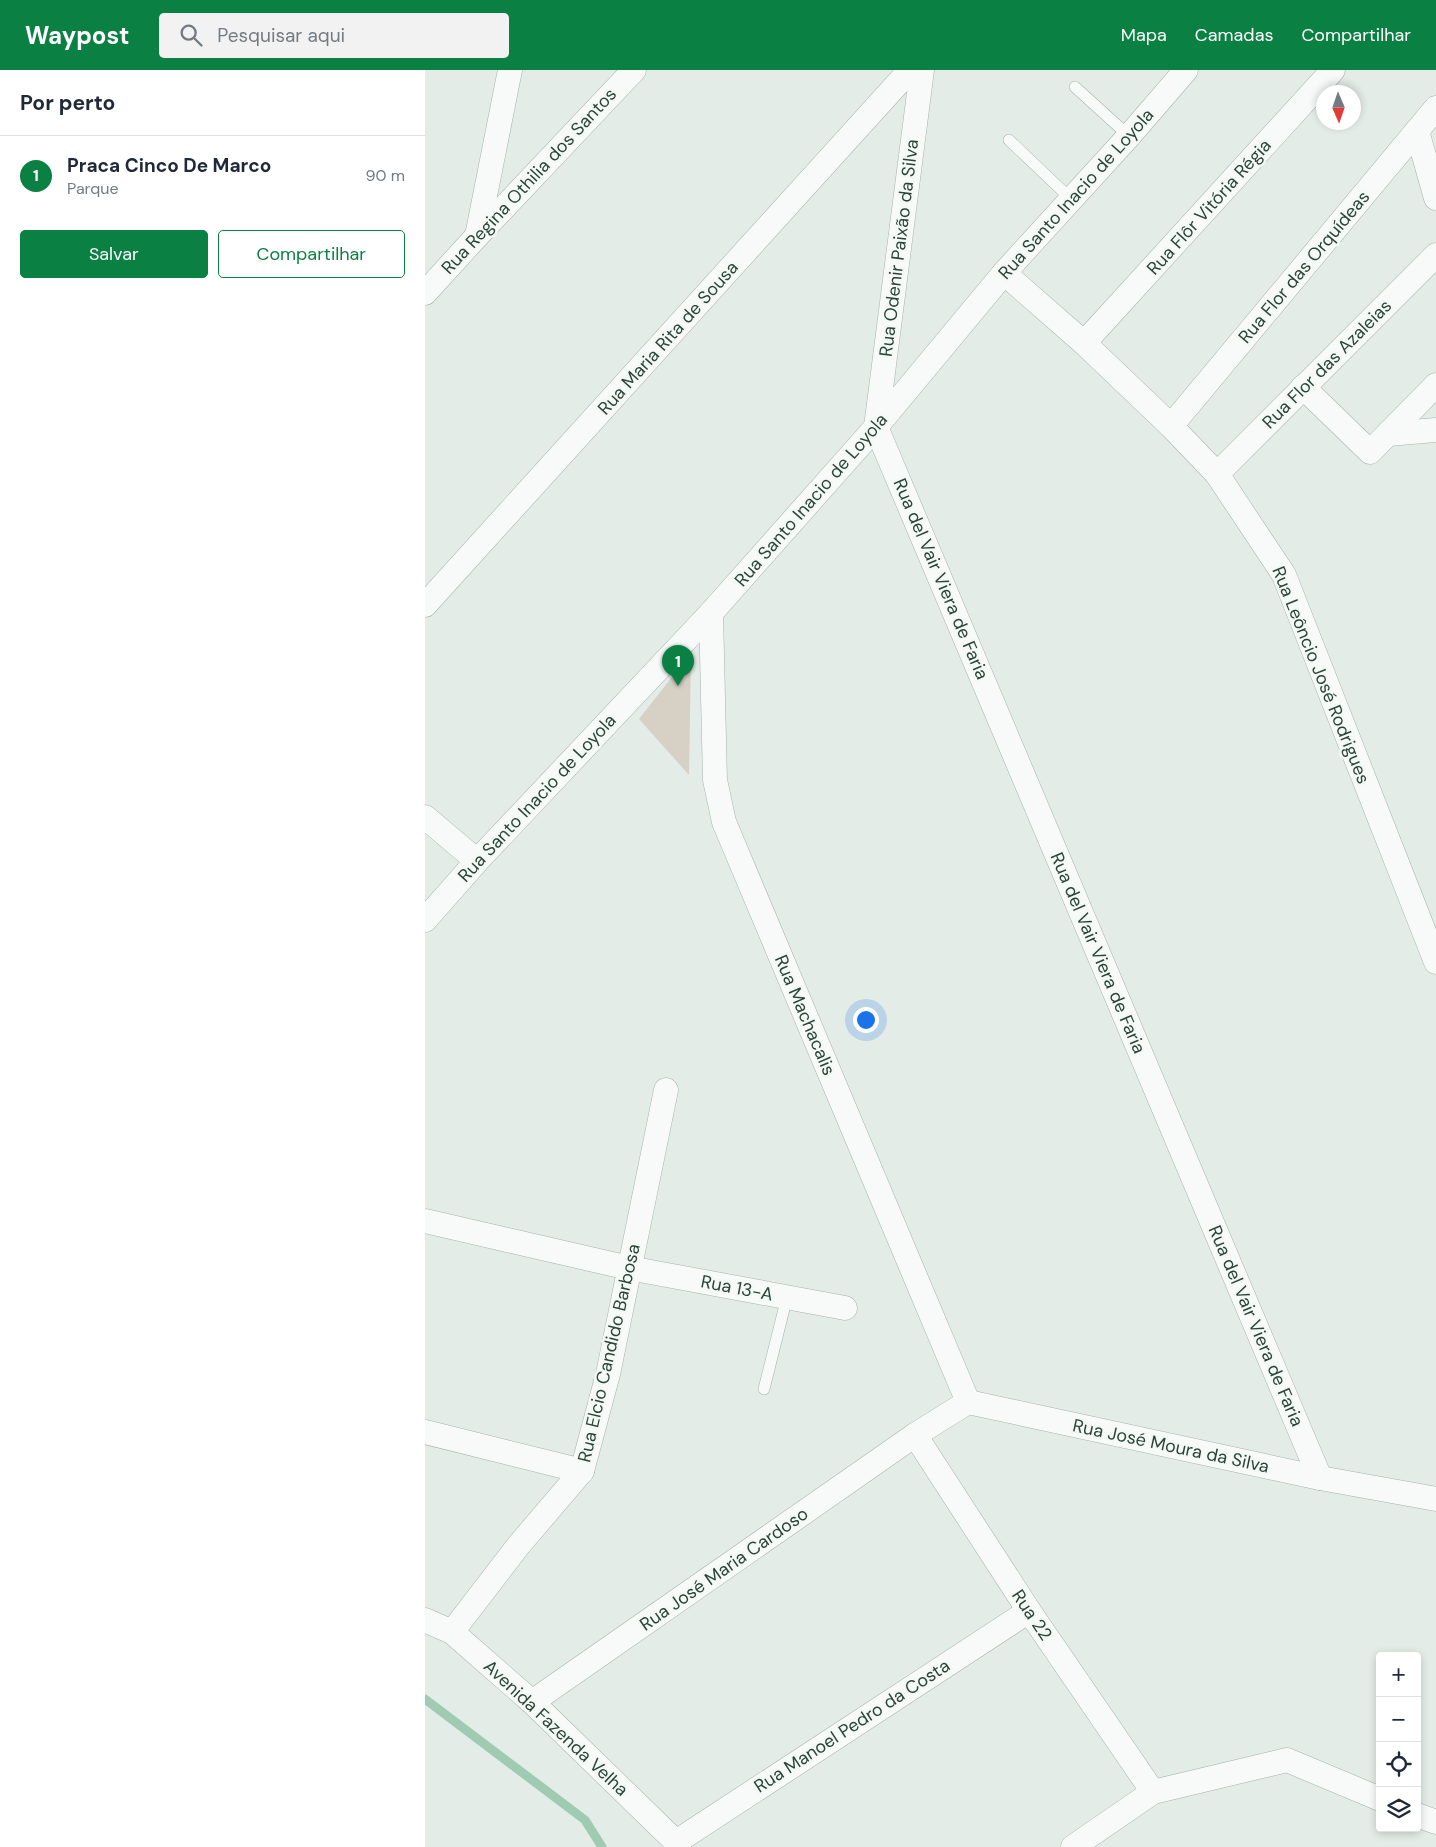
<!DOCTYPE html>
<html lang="pt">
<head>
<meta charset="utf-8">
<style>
  body { margin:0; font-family:"DM Sans",sans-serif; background:#f2f2f3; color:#1f2937 }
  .controls { position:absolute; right:15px; bottom:15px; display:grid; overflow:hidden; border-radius:5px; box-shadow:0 2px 8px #0003 }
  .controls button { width:45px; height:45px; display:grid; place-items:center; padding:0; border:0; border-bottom:1px solid #e0e1e3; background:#fff; color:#1f2937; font:25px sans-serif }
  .compass { position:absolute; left:891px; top:15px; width:45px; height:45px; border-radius:50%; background:#fff; box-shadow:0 2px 8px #0003; rotate:178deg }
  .you { position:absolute; left:440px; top:949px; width:18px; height:18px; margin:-12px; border:4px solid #fff; border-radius:50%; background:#1a73e8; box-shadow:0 0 0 8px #1a73e833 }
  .badge { display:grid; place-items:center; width:32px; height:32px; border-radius:50%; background:#0b8043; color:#fff; font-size:16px; font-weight:700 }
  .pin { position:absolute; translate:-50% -41px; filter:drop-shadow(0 1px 2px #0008) }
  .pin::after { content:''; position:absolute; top:26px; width:18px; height:15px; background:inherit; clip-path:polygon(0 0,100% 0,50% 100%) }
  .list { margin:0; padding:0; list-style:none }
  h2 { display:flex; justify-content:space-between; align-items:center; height:65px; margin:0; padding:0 20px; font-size:21px }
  h2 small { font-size:16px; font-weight:400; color:#747a83 }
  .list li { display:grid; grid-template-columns:32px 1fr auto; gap:15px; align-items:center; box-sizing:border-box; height:80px; padding:0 20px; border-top:1px solid #e0e1e3 }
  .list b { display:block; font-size:19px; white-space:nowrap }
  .list p { margin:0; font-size:16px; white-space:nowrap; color:#747a83 }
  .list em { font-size:16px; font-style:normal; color:#747a83 }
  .actions { display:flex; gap:10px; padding:15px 20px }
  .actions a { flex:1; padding:11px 0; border:1px solid #0b8043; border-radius:5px; text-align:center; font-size:18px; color:#0b8043 }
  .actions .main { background:#0b8043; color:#fff }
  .icon { flex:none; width:28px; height:28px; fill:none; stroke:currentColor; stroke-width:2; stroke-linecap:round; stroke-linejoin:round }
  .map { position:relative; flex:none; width:1011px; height:1777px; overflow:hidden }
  header { display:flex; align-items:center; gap:30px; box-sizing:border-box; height:70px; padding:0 25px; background:#0b8043; color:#fff }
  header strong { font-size:24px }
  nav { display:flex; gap:28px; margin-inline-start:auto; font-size:18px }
  .search { width:350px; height:45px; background:#f2f2f3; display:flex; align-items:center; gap:12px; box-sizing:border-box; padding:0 18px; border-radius:5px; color:#747a83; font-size:19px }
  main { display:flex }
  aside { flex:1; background:#fff }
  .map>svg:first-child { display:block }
  .green { fill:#d6d0c5 }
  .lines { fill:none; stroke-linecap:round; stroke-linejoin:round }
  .stream { stroke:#9fcbb2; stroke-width:9 }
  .service-casing { stroke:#a5b3ac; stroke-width:12 }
  .minor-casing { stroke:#a5b3ac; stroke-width:25 }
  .service { stroke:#f7faf8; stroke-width:11 }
  .minor { stroke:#f7faf8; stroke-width:24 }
  .labels { text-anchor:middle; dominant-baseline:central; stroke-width:5; stroke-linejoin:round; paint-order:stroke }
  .street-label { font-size:18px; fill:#2b4439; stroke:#f4f9f6 }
</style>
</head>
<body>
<header>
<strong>Waypost</strong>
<div class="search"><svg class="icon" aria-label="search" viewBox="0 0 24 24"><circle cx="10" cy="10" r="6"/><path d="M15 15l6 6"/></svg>Pesquisar aqui</div>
<nav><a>Mapa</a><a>Camadas</a><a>Compartilhar</a></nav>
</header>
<main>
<aside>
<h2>Por perto<small></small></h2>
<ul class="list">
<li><span class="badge">1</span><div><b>Praca Cinco De Marco</b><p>Parque</p></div><em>90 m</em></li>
</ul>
<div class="actions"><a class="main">Salvar</a><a>Compartilhar</a></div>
</aside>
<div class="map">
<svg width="1011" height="1777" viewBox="0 0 1011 1777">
  <rect width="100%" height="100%" fill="#e4ece8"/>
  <path class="green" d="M266,583l-2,122 -50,-56z"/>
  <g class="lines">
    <path class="stream" d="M0,1629l160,121 17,27"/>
    <g class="service-casing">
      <g id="service">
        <path d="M650,17l54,49"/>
        <path d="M584,70l62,59"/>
        <path d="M339,1319l23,-92"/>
      </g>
    </g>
    <g class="minor-casing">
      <g id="minor">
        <path d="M497,0l-46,357 444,1051"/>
        <path d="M992,61l19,67"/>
        <path d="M52,166l33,-166"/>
        <path d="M579,203l80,70 87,83 46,48 67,101 152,387"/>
        <path d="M0,223l52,-57 157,-166"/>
        <path d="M659,273l249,-273"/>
        <path d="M878,317l67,65 66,-67"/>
        <path d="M746,356l265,-318"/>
        <path d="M963,364l48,-4"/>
        <path d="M792,404l219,-219"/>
        <path d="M0,535l485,-535"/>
        <path d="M286,543l4,167 9,42 244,580"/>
        <path d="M0,747l52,44"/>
        <path d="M0,850l52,-59 234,-248 165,-186 128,-154 125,-137 57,-66"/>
        <path d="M0,1151l204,47 216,40"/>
        <path d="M0,1362l157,39"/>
        <path d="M490,1365l114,176 124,181"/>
        <path d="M0,1550l27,12 80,70 144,140 3,5"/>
        <path d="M27,1562l66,-86 64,-75 26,-97 58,-284"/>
        <path d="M107,1632l383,-267 53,-33 352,76 116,21"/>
        <path d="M992,1745l19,7"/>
        <path d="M251,1772l353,-231"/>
        <path d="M648,1777l80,-55 134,-32 93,39"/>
      </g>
    </g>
    <use href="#service" class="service"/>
    <use href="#minor" class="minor"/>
  </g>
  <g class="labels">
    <g class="street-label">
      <text transform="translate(104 111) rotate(-47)">Rua Regina Othilia dos Santos</text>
      <text transform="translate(651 124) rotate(-48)">Rua Santo Inacio de Loyola</text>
      <text transform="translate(784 137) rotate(-48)">Rua Flôr Vitória Régia</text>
      <text transform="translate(474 178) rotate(-83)">Rua Odenir Paixão da Silva</text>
      <text transform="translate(879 197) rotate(-50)">Rua Flor das Orquídeas</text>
      <text transform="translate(243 268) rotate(-48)">Rua Maria Rita de Sousa</text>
      <text transform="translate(902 294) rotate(-45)">Rua Flor das Azaleias</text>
      <text transform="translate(386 430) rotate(-49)">Rua Santo Inacio de Loyola</text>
      <text transform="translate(516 509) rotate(67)">Rua del Vair Viera de Faria</text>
      <text transform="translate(896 605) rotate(68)">Rua Leôncio José Rodrigues</text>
      <text transform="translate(112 728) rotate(-47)">Rua Santo Inacio de Loyola</text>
      <text transform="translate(673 883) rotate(67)">Rua del Vair Viera de Faria</text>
      <text transform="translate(380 945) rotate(67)">Rua Machacalis</text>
      <text transform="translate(312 1218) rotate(11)">Rua 13-A</text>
      <text transform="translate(831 1256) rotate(67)">Rua del Vair Viera de Faria</text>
      <text transform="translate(184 1283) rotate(-77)">Rua Elcio Candido Barbosa</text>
      <text transform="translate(746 1376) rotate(12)">Rua José Moura da Silva</text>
      <text transform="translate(299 1499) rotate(-35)">Rua José Maria Cardoso</text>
      <text transform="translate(607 1545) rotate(56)">Rua 22</text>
      <text transform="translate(427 1656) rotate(-33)">Rua Manoel Pedro da Costa</text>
      <text transform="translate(131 1658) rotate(43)">Avenida Fazenda Velha</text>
    </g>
  </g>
</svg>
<div class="controls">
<button>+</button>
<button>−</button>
<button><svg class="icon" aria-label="locate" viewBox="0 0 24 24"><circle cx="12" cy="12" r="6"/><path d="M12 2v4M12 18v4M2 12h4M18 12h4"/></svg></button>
<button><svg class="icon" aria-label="layers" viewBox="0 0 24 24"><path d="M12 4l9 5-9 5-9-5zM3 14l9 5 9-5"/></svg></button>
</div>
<svg class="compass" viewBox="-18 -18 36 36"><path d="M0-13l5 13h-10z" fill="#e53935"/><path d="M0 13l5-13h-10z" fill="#747a83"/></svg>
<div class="you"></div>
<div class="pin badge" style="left:253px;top:616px">1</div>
</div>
</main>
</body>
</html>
